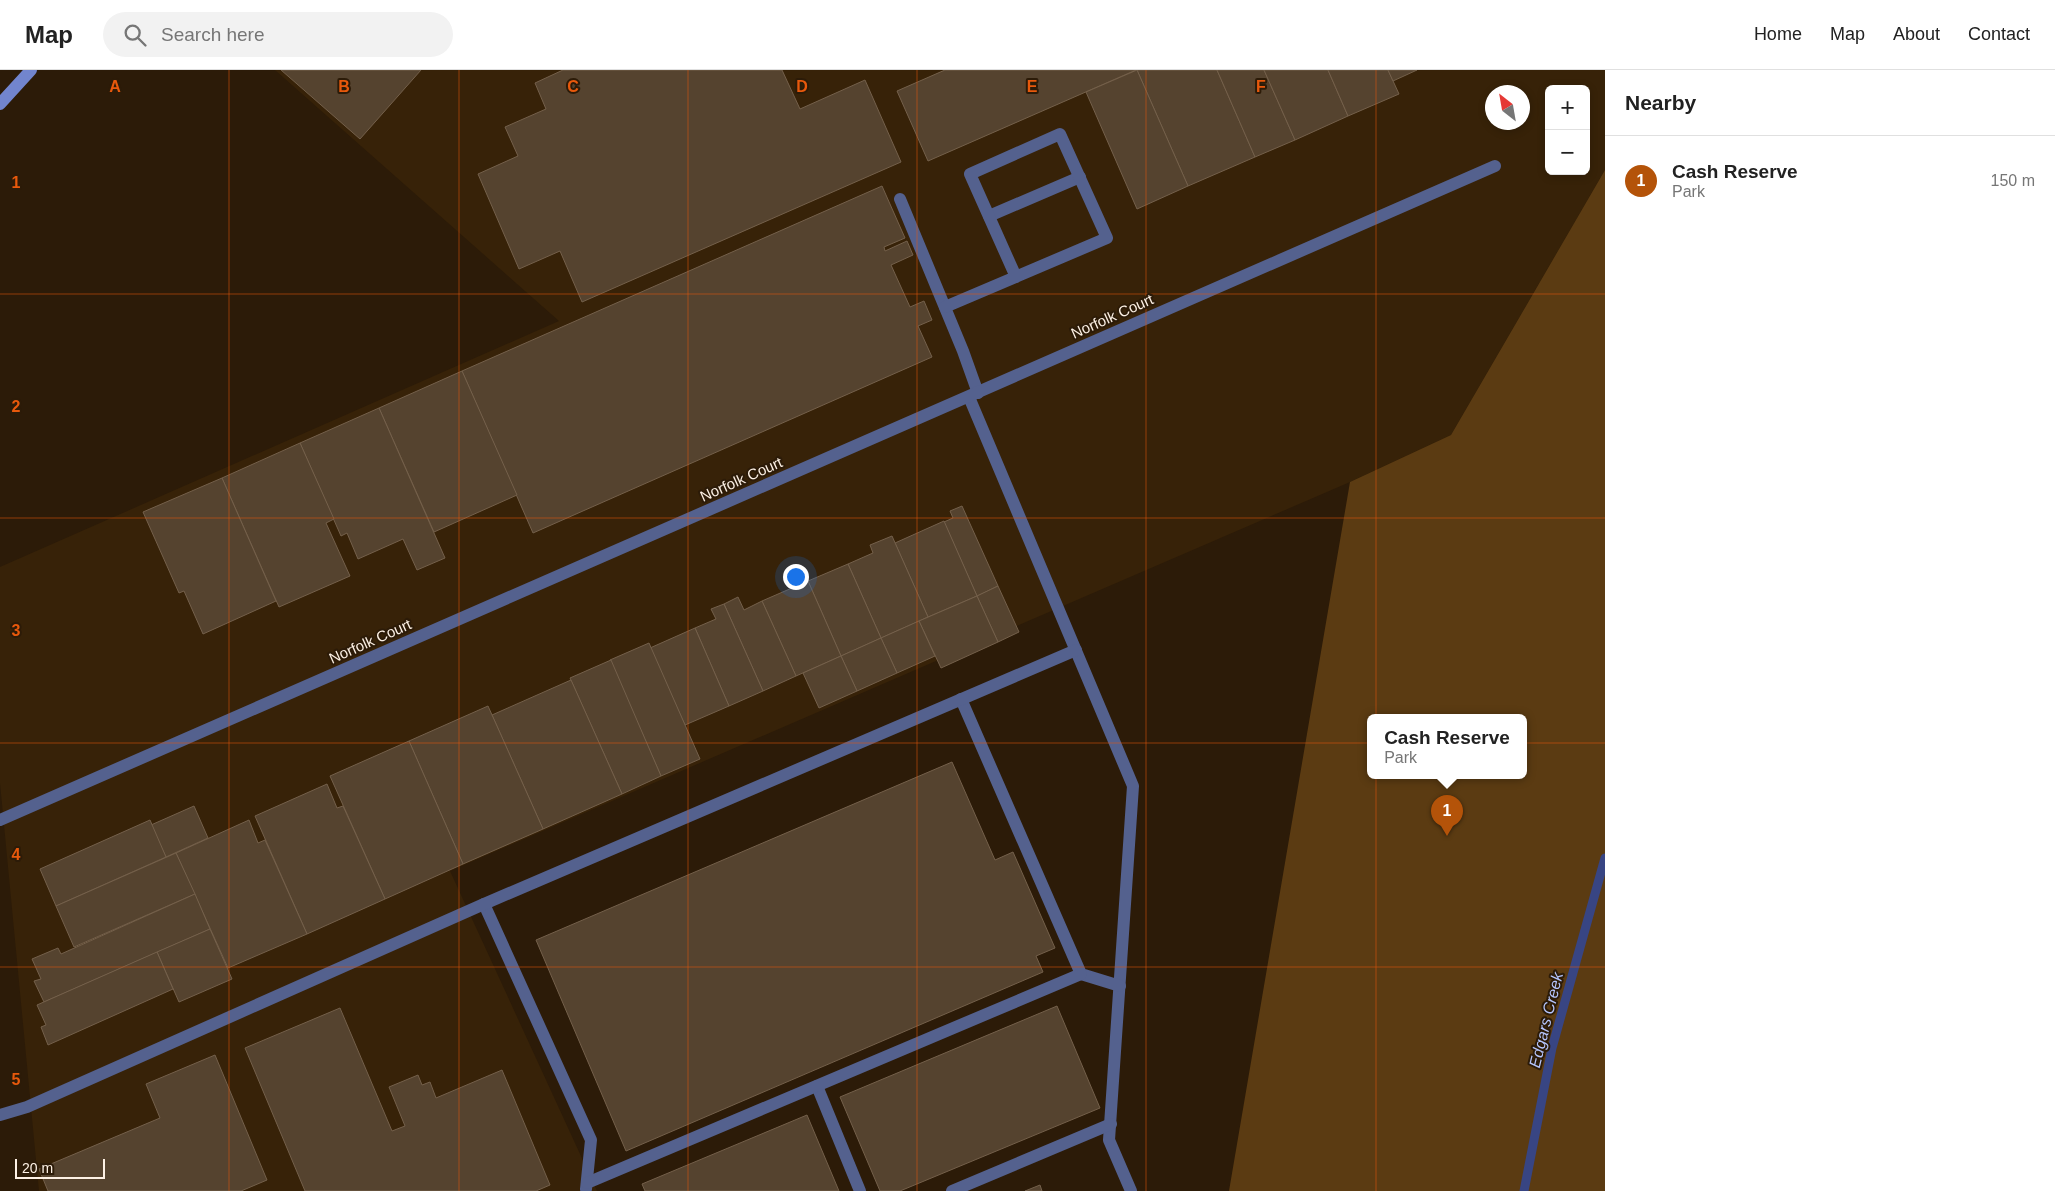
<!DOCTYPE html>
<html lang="en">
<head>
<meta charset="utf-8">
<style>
  body { margin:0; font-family:Arial,sans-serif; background:#f2f2f2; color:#222 }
  .controls { position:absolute; right:15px; top:15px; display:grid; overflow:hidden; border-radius:8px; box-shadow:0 2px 8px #0003 }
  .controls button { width:45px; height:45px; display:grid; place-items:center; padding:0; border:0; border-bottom:1px solid #e0e0e0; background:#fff; color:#222; font:25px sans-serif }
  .compass { position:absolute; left:1485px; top:15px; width:45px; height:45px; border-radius:50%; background:#fff; box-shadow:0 2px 8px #0003; rotate:329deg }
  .scale { position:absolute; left:15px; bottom:12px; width:90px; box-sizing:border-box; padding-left:5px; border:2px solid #fdf1e5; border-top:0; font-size:14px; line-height:18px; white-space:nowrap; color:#fdf1e5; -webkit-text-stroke:4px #2c1b08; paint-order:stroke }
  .you { position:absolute; left:795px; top:506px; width:18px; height:18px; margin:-12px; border:4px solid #fff; border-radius:50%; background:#1a73e8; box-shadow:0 0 0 8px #1a73e833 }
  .badge { display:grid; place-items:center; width:32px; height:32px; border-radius:50%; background:#b45309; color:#fff; font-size:16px; font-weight:700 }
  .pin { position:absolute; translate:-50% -41px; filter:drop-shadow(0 1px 2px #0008) }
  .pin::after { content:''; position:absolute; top:26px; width:18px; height:15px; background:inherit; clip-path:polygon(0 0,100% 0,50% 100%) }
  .popup { position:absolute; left:1367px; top:644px; width:160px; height:65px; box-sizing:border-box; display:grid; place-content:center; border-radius:8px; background:#fff; filter:drop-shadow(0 1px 4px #0005); font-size:16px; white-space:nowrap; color:#767676 }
  .popup b { font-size:19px; color:#222 }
  .popup::after { content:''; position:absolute; left:50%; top:100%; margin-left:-10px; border:10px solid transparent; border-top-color:#fff }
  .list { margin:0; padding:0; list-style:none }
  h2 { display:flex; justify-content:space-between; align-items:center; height:65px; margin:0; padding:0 20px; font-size:21px }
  h2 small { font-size:16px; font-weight:400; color:#767676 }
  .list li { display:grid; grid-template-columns:32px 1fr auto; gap:15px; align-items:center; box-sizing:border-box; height:90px; padding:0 20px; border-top:1px solid #e0e0e0 }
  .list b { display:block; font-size:19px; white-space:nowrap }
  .list p { margin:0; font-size:16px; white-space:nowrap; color:#767676 }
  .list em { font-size:16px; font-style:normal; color:#767676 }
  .icon { flex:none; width:28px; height:28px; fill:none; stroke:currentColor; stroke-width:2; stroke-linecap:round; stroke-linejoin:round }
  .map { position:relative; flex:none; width:1605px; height:1121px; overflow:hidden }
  header { display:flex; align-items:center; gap:30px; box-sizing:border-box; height:70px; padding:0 25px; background:#fff; border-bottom:1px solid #e0e0e0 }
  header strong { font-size:24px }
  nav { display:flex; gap:28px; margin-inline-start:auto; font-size:18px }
  .search { width:350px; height:45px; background:#f2f2f2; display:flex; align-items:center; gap:12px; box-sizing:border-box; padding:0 18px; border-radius:28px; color:#767676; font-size:19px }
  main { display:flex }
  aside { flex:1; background:#fff }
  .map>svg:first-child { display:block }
  .built { fill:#372208; fill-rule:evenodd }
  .green { fill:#5b3b12; fill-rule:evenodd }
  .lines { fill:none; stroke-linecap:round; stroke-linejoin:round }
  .stream { stroke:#384583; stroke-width:9 }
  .building { fill:#55432f; stroke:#74604b }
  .lane { stroke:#54618e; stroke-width:12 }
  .street { stroke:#54618e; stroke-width:12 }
  .secondary { stroke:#7285ce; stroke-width:12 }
  .grid { fill:none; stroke:#e8590c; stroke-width:1; stroke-opacity:0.55 }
  .labels { text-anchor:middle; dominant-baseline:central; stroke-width:4; stroke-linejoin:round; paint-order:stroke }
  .street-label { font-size:15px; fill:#fdf1e5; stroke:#2c1b08 }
  .water-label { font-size:16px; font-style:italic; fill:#b5c5fd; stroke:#2c1b08 }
  .grid-label { font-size:16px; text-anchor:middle; font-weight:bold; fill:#e8590c; stroke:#2c1b08; stroke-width:4; stroke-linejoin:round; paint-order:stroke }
</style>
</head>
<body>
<header>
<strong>Map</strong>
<div class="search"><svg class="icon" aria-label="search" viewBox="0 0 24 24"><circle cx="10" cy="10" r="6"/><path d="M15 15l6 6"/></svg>Search here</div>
<nav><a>Home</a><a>Map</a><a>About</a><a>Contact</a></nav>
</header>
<main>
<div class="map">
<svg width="1605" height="1121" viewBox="0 0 1605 1121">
  <rect width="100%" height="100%" fill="#2c1b08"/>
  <path class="built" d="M275,0h1330v100l-154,265 -101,47 -900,389 147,320h-558l-39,-408v-216l559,-246zM1549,19h37v82h-37zM1492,22h30v30h-30z"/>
  <path class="green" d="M1605,100v1021h-376l121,-709 101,-47zM1371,647h152v58h-152z"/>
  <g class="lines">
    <path class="stream" d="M1524,1121l28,-143 53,-190"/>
  </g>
  <g class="building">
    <path d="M281,0h140l-61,69z"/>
    <path d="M563,0h219l18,39 65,-29 36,82 -319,140 -22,-51 -41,18 -41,-95 40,-18 -13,-29 41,-18 -11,-26z"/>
    <path d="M945,0h191l-208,91 -31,-70z"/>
    <path d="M1137,0h80l38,87 -67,29z"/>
    <path d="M1137,0l51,116 -51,23 -51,-117z"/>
    <path d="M1217,0h47l31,70 -40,17z"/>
    <path d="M1264,0h64l20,46 -53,24z"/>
    <path d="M1328,0h60l11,24 -51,22z"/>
    <path d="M1388,0h29l-24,11z"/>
    <path d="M882,116l23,52 -21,9 1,4 22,-10 6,14 -22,10 19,42 14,-6 8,19 -14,6 14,31 -399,176 -71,-162z"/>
    <path d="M462,301l55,124 -83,37 -55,-124z"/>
    <path d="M379,338l66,150 -28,12 -14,-31 -45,20 -11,-26 -6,3 -41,-93z"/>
    <path d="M300,373l34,76 -8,4 24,53 -71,31 -57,-129z"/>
    <path d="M222,408l54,123 -73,33 -19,-43 -5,2 -36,-81z"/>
    <path d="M962,436l36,80 -21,10 -33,-74 9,-4 -3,-7z"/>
    <path d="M944,451l33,75 -49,21 -33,-74z"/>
    <path d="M892,466l36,81 -47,21 -33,-74 25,-11 -3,-8z"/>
    <path d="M848,494l33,74 -40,18 -33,-75z"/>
    <path d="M808,511l33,75 -45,20 -34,-75z"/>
    <path d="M998,516l21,46 -21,10 -21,-46z"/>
    <path d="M977,526l21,46 -57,26 -22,-47z"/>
    <path d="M738,527l6,13 18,-9 34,75 -33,15 -39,-87z"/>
    <path d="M724,534l39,87 -34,15 -34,-78 21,-9 -5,-10z"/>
    <path d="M919,551l16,35 -38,17 -16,-35z"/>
    <path d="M695,558l34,78 -44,19 -35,-77z"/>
    <path d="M881,568l16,35 -40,18 -16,-35z"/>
    <path d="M649,573l51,116 -39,17 -51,-116z"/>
    <path d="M841,586l16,35 -38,17 -16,-35z"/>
    <path d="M611,590l50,116 -39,18 -52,-116z"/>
    <path d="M571,610l51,114 -79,35 -51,-114z"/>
    <path d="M488,636l55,123 -80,35 -54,-123z"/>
    <path d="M409,671l54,123 -78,35 -55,-123z"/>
    <path d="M952,692l43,98 18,-8 42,96 -19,8 7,16 -417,179 -90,-211z"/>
    <path d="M327,714l10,24 6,-2 42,93 -78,35 -52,-118z"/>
    <path d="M194,736l14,32 -42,19 -15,-32z"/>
    <path d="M150,750l16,37 -110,49 -16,-37z"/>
    <path d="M249,750l9,23 7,-3 42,94 -79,34 -52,-115z"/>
    <path d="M176,783l19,41 -121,53 -18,-41z"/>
    <path d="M195,824l15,35 -166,73 -10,-21 7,-2 -9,-20 26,-11 3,6z"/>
    <path d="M210,859l22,50 -53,23 -22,-50z"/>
    <path d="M157,882l16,37 -125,56 -7,-18 5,-2 -9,-20z"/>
    <path d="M1057,936l43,102 -200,83h-20l-40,-94z"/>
    <path d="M340,938l52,123 13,-5 -16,-39 29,-12 4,10 8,-3 6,16 66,-28 48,115 -14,6h-231l-60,-143z"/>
    <path d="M215,985l52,125 -26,11h-193l-9,-22 121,-51 -14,-34z"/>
    <path d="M807,1045l32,76h-194l-3,-7z"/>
    <path d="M1040,1115l2,6h-17z"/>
  </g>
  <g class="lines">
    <g class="lane">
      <path d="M900,129l63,152 15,42"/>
      <path d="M989,146l91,-39"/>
      <path d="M945,237l162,-69 -47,-104 -90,40 46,103"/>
      <path d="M969,327l164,389 -24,354 22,51"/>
      <path d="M961,629l120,275 39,12"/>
      <path d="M484,834l107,236 -5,49"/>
      <path d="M817,1016l43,105"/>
      <path d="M0,1045l27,-8 457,-203 592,-254"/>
      <path d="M587,1113l494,-209"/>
      <path d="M952,1121l159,-67"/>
    </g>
    <path class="street" d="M0,750l1495,-654"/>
    <path class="secondary" d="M0,34l31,-34"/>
  </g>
  <path class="grid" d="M229,0v1121M459,0v1121M688,0v1121M917,0v1121M1146,0v1121M1376,0v1121M0,224h1605M0,448h1605M0,673h1605M0,897h1605"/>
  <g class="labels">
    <g class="street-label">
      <text transform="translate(1112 246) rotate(-24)">Norfolk Court</text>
      <text transform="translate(741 409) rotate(-24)">Norfolk Court</text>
      <text transform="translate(370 571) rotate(-24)">Norfolk Court</text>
    </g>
    <g class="water-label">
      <text transform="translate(1546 950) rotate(-76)">Edgars Creek</text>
    </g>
  </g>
  <g class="grid-label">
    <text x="115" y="22">A</text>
    <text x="344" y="22">B</text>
    <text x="573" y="22">C</text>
    <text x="802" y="22">D</text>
    <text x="1032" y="22">E</text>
    <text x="1261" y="22">F</text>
    <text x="16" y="118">1</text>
    <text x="16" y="342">2</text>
    <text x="16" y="566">3</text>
    <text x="16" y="790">4</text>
    <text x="16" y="1015">5</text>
  </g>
</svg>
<div class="controls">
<button>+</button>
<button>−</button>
</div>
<svg class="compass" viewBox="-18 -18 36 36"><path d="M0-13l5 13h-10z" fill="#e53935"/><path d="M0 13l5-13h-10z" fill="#767676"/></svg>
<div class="scale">20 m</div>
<div class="you"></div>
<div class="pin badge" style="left:1447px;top:766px">1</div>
<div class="popup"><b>Cash Reserve</b>Park</div>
</div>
<aside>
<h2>Nearby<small></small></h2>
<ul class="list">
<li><span class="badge">1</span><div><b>Cash Reserve</b><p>Park</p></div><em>150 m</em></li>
</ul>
</aside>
</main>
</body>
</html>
